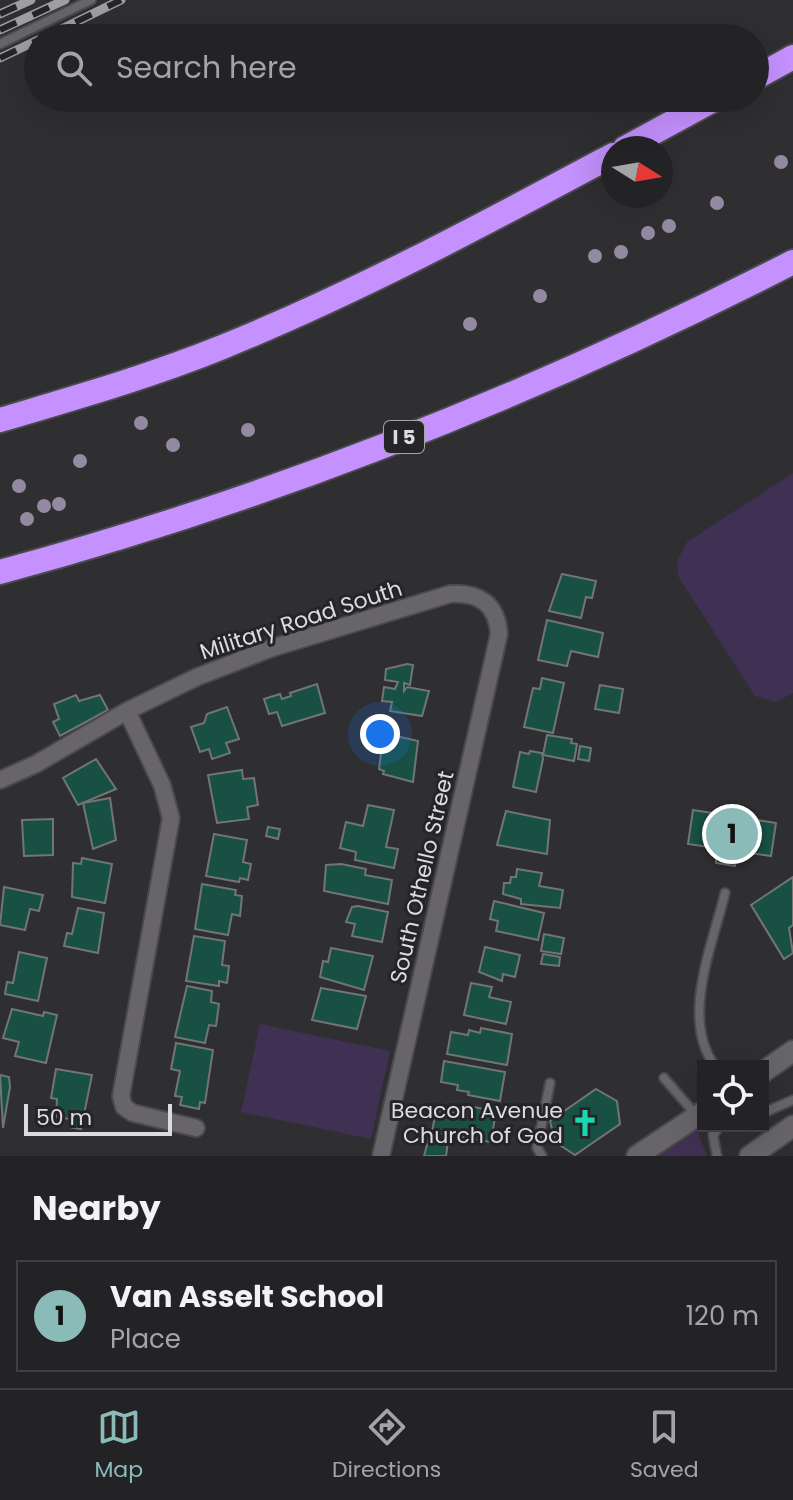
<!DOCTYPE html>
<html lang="en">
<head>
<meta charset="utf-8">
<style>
  body { margin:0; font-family:Poppins,sans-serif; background:#2b2a2d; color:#f1f3f6 }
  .controls { position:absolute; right:24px; bottom:24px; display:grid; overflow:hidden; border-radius:0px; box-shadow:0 8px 32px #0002 }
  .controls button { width:72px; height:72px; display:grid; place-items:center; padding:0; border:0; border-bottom:2px solid #403f42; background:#232225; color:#f1f3f6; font:40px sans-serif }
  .compass { position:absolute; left:601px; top:136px; width:72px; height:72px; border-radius:50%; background:#232225; box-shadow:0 8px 32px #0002; rotate:101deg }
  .scale { position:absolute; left:24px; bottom:20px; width:148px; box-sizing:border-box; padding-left:8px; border:4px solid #dcdcde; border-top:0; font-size:22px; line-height:28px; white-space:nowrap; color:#dcdcde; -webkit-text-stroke:6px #252427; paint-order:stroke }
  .you { position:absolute; left:380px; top:734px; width:28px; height:28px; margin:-20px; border:6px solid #fff; border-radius:50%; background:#1a73e8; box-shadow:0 0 0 12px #1a73e833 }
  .badge { display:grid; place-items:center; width:52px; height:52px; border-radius:50%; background:#8bbbb9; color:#111; font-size:26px; font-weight:700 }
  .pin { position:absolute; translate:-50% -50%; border:4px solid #fff; box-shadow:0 2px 8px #0006 }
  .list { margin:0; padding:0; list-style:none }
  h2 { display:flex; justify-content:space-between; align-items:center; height:104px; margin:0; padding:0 32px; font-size:34px }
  h2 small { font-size:26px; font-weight:400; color:#a3a4a7 }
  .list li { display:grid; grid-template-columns:52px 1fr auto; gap:24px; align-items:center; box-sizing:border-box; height:112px; margin:0 16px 16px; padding:0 16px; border:2px solid #403f42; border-radius:0px }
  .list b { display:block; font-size:30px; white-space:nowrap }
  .list p { margin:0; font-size:26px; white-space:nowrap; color:#a3a4a7 }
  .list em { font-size:26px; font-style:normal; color:#a3a4a7 }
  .icon { flex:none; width:44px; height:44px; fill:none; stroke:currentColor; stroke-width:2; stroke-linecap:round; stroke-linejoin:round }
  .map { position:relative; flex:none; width:793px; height:1156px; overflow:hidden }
  .search { position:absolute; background:#232225; box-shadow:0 8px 32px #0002; left:24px; right:24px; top:24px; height:88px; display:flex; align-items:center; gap:20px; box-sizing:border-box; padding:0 28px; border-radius:44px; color:#a3a4a7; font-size:30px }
  .sheet { height:232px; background:#232225 }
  nav { display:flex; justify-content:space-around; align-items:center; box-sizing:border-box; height:112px; border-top:2px solid #403f42; background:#232225; font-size:22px; color:#a3a4a7 }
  nav a { display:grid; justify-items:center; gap:4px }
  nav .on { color:#8bbbb9 }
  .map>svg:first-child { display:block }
  .green { fill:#403053 }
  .building { fill:#185144; stroke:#717574; stroke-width:2 }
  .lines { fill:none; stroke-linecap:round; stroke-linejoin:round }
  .lane-casing { stroke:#4a494c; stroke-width:12 }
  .street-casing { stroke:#4a494c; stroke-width:20 }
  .secondary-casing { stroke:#4a494c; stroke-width:24 }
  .highway-casing { stroke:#4a494c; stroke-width:28 }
  .lane { stroke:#676569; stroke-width:8 }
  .street { stroke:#676569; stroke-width:16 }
  .secondary { stroke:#676569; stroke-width:20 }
  .highway { stroke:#c491fe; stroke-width:24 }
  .rail-casing { stroke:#9e9ea0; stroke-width:9 }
  .rail { stroke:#252427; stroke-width:6; stroke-dasharray:18; stroke-linecap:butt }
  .tree { fill:#938aa1 }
  .labels { text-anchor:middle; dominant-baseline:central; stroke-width:6; stroke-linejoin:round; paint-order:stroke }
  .shield { fill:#252427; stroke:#a5a5a7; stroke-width:2 }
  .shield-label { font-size:20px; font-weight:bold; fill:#dcdcde }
  .street-label { font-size:22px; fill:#dcdcde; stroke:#252427 }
  .poi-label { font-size:22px; fill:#dcdcde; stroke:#252427; text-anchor:end }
</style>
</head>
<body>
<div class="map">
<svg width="793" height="1156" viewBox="0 0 793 1156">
  <rect width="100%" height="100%" fill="#2f2e31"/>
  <g class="green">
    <path d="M793,473v220l-17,9 -21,-6 -77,-120 -1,-15 10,-19z"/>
    <path d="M260,1024l130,27 -19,88 -130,-27z"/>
    <path d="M696,1127l11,29h-53z"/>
  </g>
  <g class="building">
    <path d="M562,574l34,7 -4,17 -6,-1 -5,21 -32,-7z"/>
    <path d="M547,620l56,13 -5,24 -27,-6 -4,15 -29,-6z"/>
    <path d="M407,664l6,1 -3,20 -6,-2v8l3,-4 22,4 -7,25 -32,-5 2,-9 -10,-1 2,-14 11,2 3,-7 -13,-2 1,-11z"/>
    <path d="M542,678l22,5 -11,50 -29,-6 9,-39 7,1z"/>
    <path d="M317,684l8,29 -43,13 -5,-14 -8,2 -5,-15 16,-5 2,5 9,-3 -1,-3z"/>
    <path d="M600,685l23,4 -4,24 -24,-4z"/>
    <path d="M76,695l3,6 21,-6 8,15 -48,26 -7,-14 6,-3 -5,-15z"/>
    <path d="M227,707l12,32 -13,4 4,10 -18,6 -3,-10 -9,3 -9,-25 13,-4 3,-9z"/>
    <path d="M392,735l26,6 -5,41 -30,-8 1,-3 -5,-2 3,-23 7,2z"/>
    <path d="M547,735l25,4 -1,4 6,1 -3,17 -31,-6z"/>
    <path d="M580,746l11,2 -2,13 -11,-2z"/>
    <path d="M530,751l12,2 1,6 -7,33 -23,-5 7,-35 9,2z"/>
    <path d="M96,759l20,30 -38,16 -15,-27z"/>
    <path d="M242,770l1,9 11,-1 4,27 -11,2 2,12 -32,4 -9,-48z"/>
    <path d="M110,798l6,42 -23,9 -10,-46z"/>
    <path d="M368,805l26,5 -8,37 12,2 -4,19 -39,-8 1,-8 -16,-4 6,-26 17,4z"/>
    <path d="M693,810l83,13 -5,33 -29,-4 -1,5 -5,-1 -1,10 -19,-3v-15l-28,-4z"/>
    <path d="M506,811l44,9 -3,34 -50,-9z"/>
    <path d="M53,819v36l-29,1 -2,-36z"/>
    <path d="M268,827l12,2 -2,10 -12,-3z"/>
    <path d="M214,834l33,6 -4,22 8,2 -3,16 -8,-2 -1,4 -33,-6z"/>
    <path d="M82,858l30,6 -7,39 -33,-6 1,-34 8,1z"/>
    <path d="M341,864l25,5 -1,6 27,5 -4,24 -64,-13 2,-26z"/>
    <path d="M517,869l25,4 -3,13 24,4 -3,18 -39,-4v-5l-18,-5 1,-11h6l1,-6h5z"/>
    <path d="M793,877v48l-4,3 4,25 -9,6 -33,-54z"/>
    <path d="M202,884l34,6 -1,5 7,1 -2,20 -8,-2 -4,21 -33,-6z"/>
    <path d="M4,887l39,8 -4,16 -9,-2 -5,21 -25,-5z"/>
    <path d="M494,901l50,12 -6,27 -42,-9 2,-10 -8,-2z"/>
    <path d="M358,906l30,6 -6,30 -30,-6 3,-12 -9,-2 6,-15z"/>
    <path d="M78,908l26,5 -6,40 -34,-7 3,-13 5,1z"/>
    <path d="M544,934l20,4 -3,16 -20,-3z"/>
    <path d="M194,936l31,5 -3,24 7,1 -2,17 -8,-2v5l-33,-5z"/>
    <path d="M485,947l35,8 -5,22 -12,-3 -1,7 -23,-9z"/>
    <path d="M331,948l42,8 -9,34 -44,-13 3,-16 5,1z"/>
    <path d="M19,952l28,6 -9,43 -33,-7 2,-12 6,1z"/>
    <path d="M543,954l17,3 -1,9 -18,-2z"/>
    <path d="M471,983l21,4 -3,10 22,5 -5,22 -42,-9z"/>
    <path d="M187,986l25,5 -1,11 8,2 -3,22 -7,-1 -4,18 -30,-6z"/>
    <path d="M321,988l45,8 -9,33 -45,-9z"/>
    <path d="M12,1009l31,7 1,-4 13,3 -11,48 -31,-7 4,-14 -16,-4z"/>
    <path d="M481,1028l31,6 -5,31 -60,-11 4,-22 17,3 1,-5 11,3z"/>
    <path d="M176,1043l37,7 -8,53 -5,-1 -1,7 -19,-4 2,-8 -7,-1 5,-25 -9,-2z"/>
    <path d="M444,1061l61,11 -5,29 -32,-6 1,-3 -12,-2 1,-5 -17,-3z"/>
    <path d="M56,1069l36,6 -11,54 -12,-2 1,-8 -14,-2 1,-18 -6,-1z"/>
    <path d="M0,1075l9,2 1,10 -7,41z"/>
    <path d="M596,1089l21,12 3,23 -45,31 -20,-13 -5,-21z"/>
    <path d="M468,1106l28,5 -5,31 -59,-10 4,-22 20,3v-6z"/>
    <path d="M429,1138l19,4 -2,14h-22z"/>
  </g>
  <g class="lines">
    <g class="lane-casing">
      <g id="lane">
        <path d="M0,44l91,-44"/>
        <path d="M715,1066c-35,-47 -2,-122 10,-173"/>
        <path d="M664,1078l33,38"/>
        <path d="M763,1113l30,-13"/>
        <path d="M542,1156l-5,-8 13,-65"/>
        <path d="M717,1156l-4,-21 7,-9"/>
      </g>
    </g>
    <g class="street-casing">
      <g id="street">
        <path d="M127,711l35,74 9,33 -50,278 3,11 9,6 63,15"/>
        <path d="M0,780l36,-16 91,-53 70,-34 75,-29 178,-54c29,-2 47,10 49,40l-118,522"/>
      </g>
    </g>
    <g class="secondary-casing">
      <g id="secondary">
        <path d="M763,1072l30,-21"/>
        <path d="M637,1156l66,-44"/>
        <path d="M750,1156l43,-30"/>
      </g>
    </g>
    <g class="highway-casing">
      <g id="highway">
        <path d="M755,78l38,-21"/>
        <path d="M625,148l92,-50"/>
        <path d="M0,420c74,-22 148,-43 220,-72 136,-55 264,-124 393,-193"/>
        <path d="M0,572c274,-74 541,-181 793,-310"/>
      </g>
    </g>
    <use href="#lane" class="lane"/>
    <use href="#street" class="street"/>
    <use href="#secondary" class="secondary"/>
    <use href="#highway" class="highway"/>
    <g class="rail-casing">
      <g id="rail">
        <path d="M0,14l31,-14"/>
        <path d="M0,30l65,-30"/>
        <path d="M43,38l78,-38"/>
        <path d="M0,58l38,-18"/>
      </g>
    </g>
    <use href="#rail" class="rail"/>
  </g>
  <g class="tree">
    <circle cx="781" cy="162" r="7"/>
    <circle cx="717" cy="203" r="7"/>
    <circle cx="669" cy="226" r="7"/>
    <circle cx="648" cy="233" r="7"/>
    <circle cx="621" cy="252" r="7"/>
    <circle cx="595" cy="256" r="7"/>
    <circle cx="540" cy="296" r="7"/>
    <circle cx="470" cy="324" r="7"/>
    <circle cx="141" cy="423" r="7"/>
    <circle cx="248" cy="430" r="7"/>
    <circle cx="173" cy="445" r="7"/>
    <circle cx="80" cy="461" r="7"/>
    <circle cx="19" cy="486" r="7"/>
    <circle cx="59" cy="504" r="7"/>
    <circle cx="44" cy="506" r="7"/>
    <circle cx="27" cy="519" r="7"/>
  </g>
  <defs>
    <g id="church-bare" transform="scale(2.16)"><path d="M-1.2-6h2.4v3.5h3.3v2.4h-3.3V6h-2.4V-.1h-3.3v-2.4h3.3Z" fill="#1ad5b2" stroke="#252427" stroke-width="2.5" paint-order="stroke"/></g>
  </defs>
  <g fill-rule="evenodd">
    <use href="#church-bare" x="585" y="1123"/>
  </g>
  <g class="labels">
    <rect class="shield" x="384" y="421" width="40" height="32" rx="6"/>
    <g class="shield-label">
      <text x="404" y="437">I 5</text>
    </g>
    <g class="street-label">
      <text transform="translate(301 620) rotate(-18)">Military Road South</text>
      <text transform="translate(422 877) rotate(-77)">South Othello Street</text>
    </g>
    <g class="poi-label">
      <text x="563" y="1110">Beacon Avenue<tspan x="563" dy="25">Church of God</tspan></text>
    </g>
  </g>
</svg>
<div class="controls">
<button><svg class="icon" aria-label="locate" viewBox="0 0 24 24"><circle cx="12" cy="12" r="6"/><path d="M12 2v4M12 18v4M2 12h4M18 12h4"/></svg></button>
</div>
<svg class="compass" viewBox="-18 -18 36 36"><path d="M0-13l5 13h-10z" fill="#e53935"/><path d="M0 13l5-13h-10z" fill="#a3a4a7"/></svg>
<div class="scale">50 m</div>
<div class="you"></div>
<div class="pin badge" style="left:732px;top:834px">1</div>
<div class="search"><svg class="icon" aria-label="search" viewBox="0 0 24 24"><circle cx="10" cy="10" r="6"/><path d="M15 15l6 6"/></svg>Search here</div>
</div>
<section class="sheet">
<h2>Nearby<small></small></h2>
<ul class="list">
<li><span class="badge">1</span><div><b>Van Asselt School</b><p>Place</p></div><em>120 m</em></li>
</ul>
</section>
<nav>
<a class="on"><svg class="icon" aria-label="map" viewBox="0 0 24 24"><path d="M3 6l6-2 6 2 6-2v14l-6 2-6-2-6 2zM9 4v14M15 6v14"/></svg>Map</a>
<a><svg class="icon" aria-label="directions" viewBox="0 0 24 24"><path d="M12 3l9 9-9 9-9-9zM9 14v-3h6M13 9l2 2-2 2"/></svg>Directions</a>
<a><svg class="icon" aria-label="saved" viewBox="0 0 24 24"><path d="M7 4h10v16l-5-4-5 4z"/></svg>Saved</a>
</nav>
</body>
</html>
